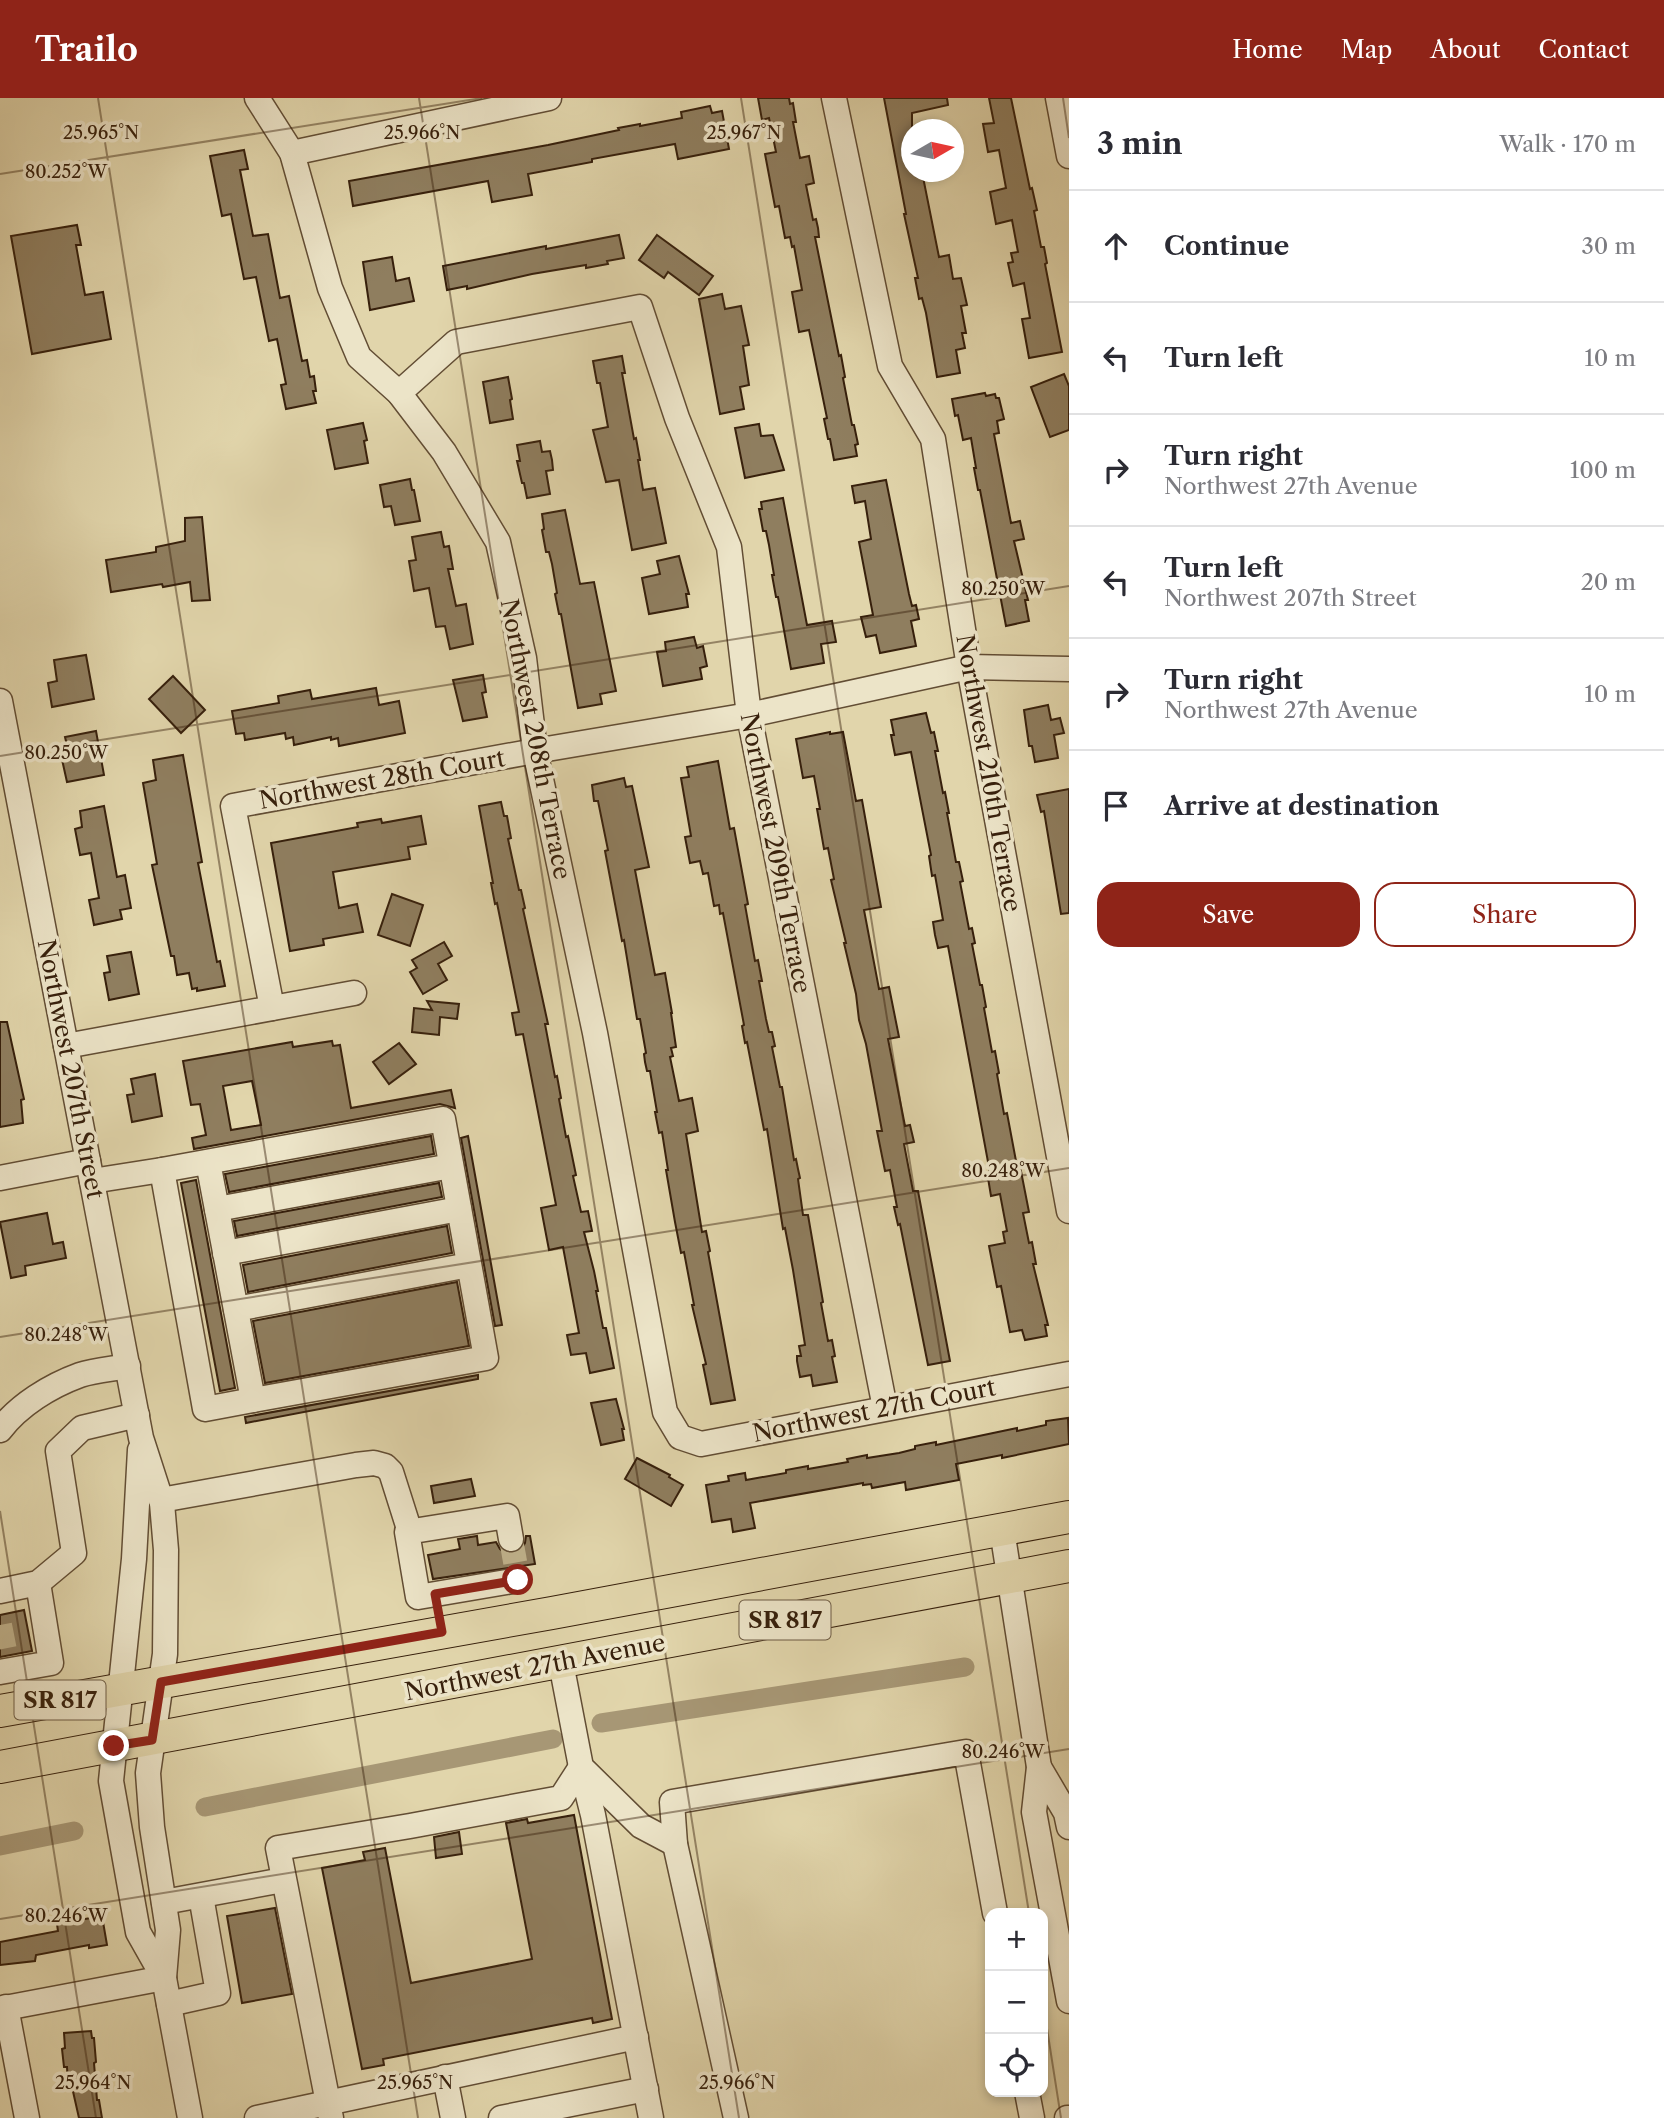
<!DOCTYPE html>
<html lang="en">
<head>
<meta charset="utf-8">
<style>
  body { margin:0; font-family:"Libre Caslon Text",serif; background:#f2f2f3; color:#2b2b33 }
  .controls { position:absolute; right:21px; bottom:21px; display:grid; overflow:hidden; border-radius:14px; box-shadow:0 4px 10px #0003 }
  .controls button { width:63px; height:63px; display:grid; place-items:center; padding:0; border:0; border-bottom:2px solid #e1e1e2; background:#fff; color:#2b2b33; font:35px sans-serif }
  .compass { position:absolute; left:901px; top:21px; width:63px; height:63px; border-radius:50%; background:#fff; box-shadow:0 4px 10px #0003; rotate:81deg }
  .stop { position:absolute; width:21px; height:21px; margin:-16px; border:5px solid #8f2418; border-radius:50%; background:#fff }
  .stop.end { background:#8f2418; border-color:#fff; box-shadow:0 2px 7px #0008 }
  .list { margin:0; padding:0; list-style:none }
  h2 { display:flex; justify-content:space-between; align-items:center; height:91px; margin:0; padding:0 28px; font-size:30px }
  h2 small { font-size:23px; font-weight:400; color:#7c7c81 }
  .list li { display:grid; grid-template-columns:46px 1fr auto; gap:21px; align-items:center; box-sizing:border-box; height:112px; padding:0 28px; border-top:2px solid #e1e1e2 }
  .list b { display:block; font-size:26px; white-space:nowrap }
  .list p { margin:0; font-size:23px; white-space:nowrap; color:#7c7c81 }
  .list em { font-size:23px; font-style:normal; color:#7c7c81 }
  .actions { display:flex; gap:14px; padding:21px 28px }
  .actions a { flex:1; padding:16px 0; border:2px solid #8f2418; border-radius:21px; text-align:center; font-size:24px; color:#8f2418 }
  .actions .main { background:#8f2418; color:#fff }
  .icon { flex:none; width:38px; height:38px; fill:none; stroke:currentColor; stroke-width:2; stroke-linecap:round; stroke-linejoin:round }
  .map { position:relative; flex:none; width:1069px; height:2020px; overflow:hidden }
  header { display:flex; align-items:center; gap:42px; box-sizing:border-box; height:98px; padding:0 35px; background:#8f2418; color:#fff }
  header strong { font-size:33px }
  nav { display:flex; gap:38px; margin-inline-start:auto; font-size:24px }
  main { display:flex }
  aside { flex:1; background:#fff }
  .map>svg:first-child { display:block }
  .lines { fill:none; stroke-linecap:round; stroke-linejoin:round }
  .canal { stroke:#a79775; stroke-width:19 }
  .building { fill:#8f7e5f; stroke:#37200c; stroke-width:2; fill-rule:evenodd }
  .minor-tunnel { stroke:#bfb18b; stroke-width:24; stroke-dasharray:24 12; stroke-linecap:butt }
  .minor-casing { stroke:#624d34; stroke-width:27 }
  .major-casing { stroke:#37200c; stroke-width:34 }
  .minor { stroke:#ece4c8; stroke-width:24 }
  .major { stroke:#e1d5ab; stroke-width:32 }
  .route { stroke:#8f2418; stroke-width:9 }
  .ticks { fill:none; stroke:#37200c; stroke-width:2; stroke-opacity:0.45 }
  .labels { text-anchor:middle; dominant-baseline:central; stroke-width:7; stroke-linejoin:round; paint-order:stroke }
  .shield { fill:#ece4c8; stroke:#6d5b44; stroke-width:2 }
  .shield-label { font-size:23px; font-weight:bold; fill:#37200c }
  .street-label { font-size:24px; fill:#37200c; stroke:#ece4c8 }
  .ticks-label { font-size:18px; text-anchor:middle; fill:#37200c; stroke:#ece4c8; stroke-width:7; stroke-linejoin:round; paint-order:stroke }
</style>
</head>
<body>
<header>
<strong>Trailo</strong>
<nav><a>Home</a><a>Map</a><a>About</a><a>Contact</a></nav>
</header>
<main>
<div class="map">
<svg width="1069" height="2020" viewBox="0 0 1069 2020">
  <rect width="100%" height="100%" fill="#e1d5ab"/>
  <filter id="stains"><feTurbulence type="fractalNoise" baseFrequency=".00286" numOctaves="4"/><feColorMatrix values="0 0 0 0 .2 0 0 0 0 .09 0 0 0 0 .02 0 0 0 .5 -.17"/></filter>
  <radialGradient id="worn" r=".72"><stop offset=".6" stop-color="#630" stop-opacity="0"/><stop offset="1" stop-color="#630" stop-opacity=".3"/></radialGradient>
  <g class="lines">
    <g class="canal">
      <path d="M601,1625l364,-56"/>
      <path d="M205,1709l348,-68"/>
      <path d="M0,1748l74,-15"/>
    </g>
  </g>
  <g class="building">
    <path d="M758,0h31l1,6 3,-1 3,19h-3l7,36 9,-2 5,27 -8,2 7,35 3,-1 2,9 1,9h-4l24,119 2,-1 4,22 -2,1 9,47h2l4,19 -3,1 2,11 -23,4 -4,-21h-2l-4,-20 3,-1 -18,-88 -10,2 -7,-40 10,-2 -8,-44 -2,1 -2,-10 -5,1 -6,-32 -4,1 -10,-53 11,-2 -7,-34 -7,2z"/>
    <path d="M884,0h63l1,7 -36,8v59h10l17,85 10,-2 4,24 8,-1 6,27 -6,1 5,27h-4l3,15 -9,2 4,23 -23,4 -11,-64 -4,-15 -3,1 -4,-21h3l-14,-64h2z"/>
    <path d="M989,0h22l19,91 2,-1 5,22 -3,1 7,36h3l3,16 -2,1 17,88 -33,6 -7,-39 8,-1 -6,-35 -11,3 -5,-23 5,-1 -2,-9 7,-1 -6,-32 -16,4 -6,-32 16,-4 -7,-38 -11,2 -5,-28 11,-1z"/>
    <path d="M710,8l2,7 10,-2 7,38 -51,10 -3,-15 -83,15v3l-64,12 4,21 -40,7 -4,-21 -135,25 -4,-25 199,-36 71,-15 -1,-2 22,-4v2l42,-8 -1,-6z"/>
    <path d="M244,52l4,19 -8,1 13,66 15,-2 12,64 9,-2 13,65 5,-1 3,17 4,-1 2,15h-3l3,12 -30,6 -5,-24 5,-1 -9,-45 -8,2 -13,-64 -12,2 -13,-65 -9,2 -12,-60z"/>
    <path d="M77,127l4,20h-5l9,50 18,-3 8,47 -79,15 -21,-118z"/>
    <path d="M619,137l5,23 -17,3 1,3 -22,4v-3l-54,9 -65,15v-3l-20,4 -4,-24 103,-20v3z"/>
    <path d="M657,137l56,41 -14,19 -31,-23 -4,6 -25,-18z"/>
    <path d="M392,159l4,24 13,-3 5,23 -44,9 -7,-48z"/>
    <path d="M722,196l3,15 16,-3 8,39 -6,1 6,39 -9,2 4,22 -24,5 -21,-115z"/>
    <path d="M622,258l3,17h-3l12,66 2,-1 4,22h-2l5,30 12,-2 11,55 -34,7 -13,-70 -13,2 -13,-52 15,-3 -8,-44h-3l-4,-22z"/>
    <path d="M1064,276l5,12v44l-19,7 -19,-50z"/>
    <path d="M508,279l4,22 -2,1 3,19 -23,4 -7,-41z"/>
    <path d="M985,295l1,3 9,-2 1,4h3l5,21 -7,2 2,12 -5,1 17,89 9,-2 4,18 -10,2 14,59h-3l4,21 -23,5 -26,-136h-2l-4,-22h2l-5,-30 -8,2 -5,-25 -3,1 -3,-17z"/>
    <path d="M363,325l4,17 -3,1 4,22 -33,6 -8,-39z"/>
    <path d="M759,326l2,12 12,-1 11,35 -39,8 -10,-50z"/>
    <path d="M540,343l2,11 8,-1 2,9 1,10 -7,1 4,23 -23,4 -3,-15h-2l-5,-22h3l-3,-16z"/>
    <path d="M410,381l2,11h2l6,31 -25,4 -4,-19 -7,1 -4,-22z"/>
    <path d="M886,382l23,114 3,12 4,-1 3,14 -8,2 5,25 -36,7 -4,-18 -10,2 -5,-20 12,-2 -14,-73 12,-3 -6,-38 -10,2 -3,-17z"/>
    <path d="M783,400l24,127 25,-4 4,21 -15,2 3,19 -33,6 -13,-72h-2l-4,-22h2l-5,-30 -3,-14h-3l-4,-22h3l-1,-7z"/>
    <path d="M565,412l15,74 14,-2 22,109 -16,3 2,10 -24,4 -17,-94h-2l-4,-20 2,-1 -5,-29 -3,-12h-3l-4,-22 2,-1 -2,-15z"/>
    <path d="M202,419l8,83 -18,1 -2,-19 -27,5 -1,-3 -51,8 -5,-32 50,-8v-5l29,-6v-23z"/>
    <path d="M441,434l3,15 5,-1 4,23h-5l8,37 10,-2 7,40 -23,5 -5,-23 -9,1 -7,-39 -15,3 -5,-30 7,-1 -4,-23z"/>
    <path d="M679,458l10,38h-3l2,13 -39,7 -7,-36 18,-4 -3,-13z"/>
    <path d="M694,539l3,11 6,-2 4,20 -7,2 2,11 -39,7 -6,-34 9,-1 -1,-9z"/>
    <path d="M86,557l8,44 -42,8 -4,-24 9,-2 -3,-21z"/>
    <path d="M483,577l3,17 -4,1 5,24 -24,4 -10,-41z"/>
    <path d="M173,578l32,34 -24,23 -32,-34z"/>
    <path d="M376,590l3,17 20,-4 6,32 -66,13 -1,-8 -7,2v-3l-37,8 -1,-8 -7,2 -1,-6 -40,7 -1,-7 -8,1 -4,-23 47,-8 -1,-7 32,-6 2,9z"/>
    <path d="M1048,607l3,15 9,-2 4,15 -10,2 4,23 -23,4 -3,-16h-3l-5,-36z"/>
    <path d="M926,615l5,20 3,-1 4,19h-3l8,42 2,-1 4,21h-2l9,49h3l4,19 -3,1 9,47 3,-1 3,15 -3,1 8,41h2l4,22 -2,1 8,44 3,-1 4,22 -2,1 7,40 3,-1 9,48h3l10,51 -6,1 6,30 3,-1 4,22h-3l15,61h-3l2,11 -22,4 -3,-10 -12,2 -9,-46 -4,1 -8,-41 16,-3 -2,-11 4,-1 -7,-37 -9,2 -3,-18h3l-43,-232 -10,2 -3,-13 -2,-13 10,-2 -8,-45 -3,1 -3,-20 2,-1 -20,-103 -16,3 -4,-20h3l-3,-15z"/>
    <path d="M96,633l8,44 -37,7 -6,-27 8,-1 -4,-17z"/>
    <path d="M830,634v2l13,-2 13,69 6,-1 19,107 -17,3 15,79 10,-2 10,50 -11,2 17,87 5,-1 4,17 -10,2 9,47h5l32,170 -22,4 -28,-141 -2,1 -4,-18h3l-7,-37 -5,1 -8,-40h5l-16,-87 -7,-24 -3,-26 -12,-51h2l-15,-63 3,-1 -6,-31 -4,1 -7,-40h3l-6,-33 -11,2 -7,-39z"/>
    <path d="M183,657l19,107 -4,1 19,99 3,-1 5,25 -28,5v-3l-5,1 -3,-16 -12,2 -3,-19h-3l-19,-91 5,-1 -14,-81 13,-3 -3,-20z"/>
    <path d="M718,663l12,68 4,-1 14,76 -3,1 10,56 3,-1 4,21h-3l7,38 3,13h3l3,14 -3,1 8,40h2l12,73 2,-1 2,10 2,9 -2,1 5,36h5l15,87 -2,1 7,38 4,-1 3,16 -3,1 5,25 -24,4 -2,-11 -11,2 -3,-16v-5h4l-2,-10 6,-1 -12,-75 -8,-42 -2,1 -16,-100 -3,1 -17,-88 -2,1 -3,-17 2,-1 -21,-112 -3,1 -1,-9 -5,1 -6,-33 -5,1 -3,-13 -10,2 -5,-26 6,-1 -10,-58 8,-1 -2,-10z"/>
    <path d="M624,680l2,9 6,-1 17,81 -14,3 20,105 10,-2 7,40h-1l5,34 -5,1 2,8 -3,1 7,34 2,10 13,-3 6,33 -12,3 16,98 4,-1 4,20 -2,1 27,148 -24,4 -8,-39 3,-1 -14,-59h2l-10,-53 -3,1 -6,-31 -9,-52h2l-6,-38 -3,1 -4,-21h2l-7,-41h-3l-2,-9 -1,-8 2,-1 -6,-34h-3l-13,-79 -2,1 -17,-90 3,-1 -10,-49h-4l-2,-16z"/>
    <path d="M1069,691v124l-8,1 -17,-103 -3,1 -4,-17z"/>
    <path d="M501,704l3,14h3l4,22 -3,1 11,51h2l4,18 -2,1 23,106 2,9h-3l10,53 2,-1 4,22 -2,1 7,38 2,-1 8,39 -3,1 8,36 7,-1 4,20 -8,1 10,39 4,20h-2l7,37h3l8,40 -24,5 -4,-20 -15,2 -4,-20 12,-2 -16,-86 -14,3 -8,-42 15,-3 -33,-171 -7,1 -4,-22 7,-1 -22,-109 -2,1 -4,-21h2l-14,-77z"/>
    <path d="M104,708l13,71 8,-2 6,33 -11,2 2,9 -28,6 -5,-25 10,-2 -8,-45 -11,2 -5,-26 7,-2 -2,-16z"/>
    <path d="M421,718l5,28 -18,3 2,12 -77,13 6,36 18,-4 6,28 -40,7 1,6 -34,6 -19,-108 87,-16 -1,-4 24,-4 1,4z"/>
    <path d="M392,796l31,11 -13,41 -32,-11z"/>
    <path d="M444,844l8,14 -14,8 9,16 -24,14 -13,-22 7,-4 -5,-8z"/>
    <path d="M131,854l8,42 -30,6 -5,-27 6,-1 -3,-16z"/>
    <path d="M427,903l32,3 -2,15 -17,-2 -1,18 -27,-3 2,-24 18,2z"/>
    <path d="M0,924h7l17,77 -3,1 2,23 -23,4z"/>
    <path d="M332,943l1,5 7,-1 11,63 100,-18 4,18 -15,-4 -246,45 -2,-11 14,-3 -6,-31 -9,1 -8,-44 109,-19 1,5zM252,983l9,44 -30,5 -8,-44z"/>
    <path d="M399,945l17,21 -27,20 -16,-22z"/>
    <path d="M155,976l7,42 -30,6 -5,-27 7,-1 -3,-15z"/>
    <path d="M431,1038l3,18 -205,38 -4,-18z"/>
    <path d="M468,1038l34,189 -7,1 -34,-188z"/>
    <path d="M196,1082l39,208 -15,3 -39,-208z"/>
    <path d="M439,1085l3,14 -205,39 -3,-15z"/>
    <path d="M47,1115l6,31 10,-2 3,16 -41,8 1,9 -15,3 -11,-56z"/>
    <path d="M447,1128l5,27 -204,39 -5,-27z"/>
    <path d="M457,1184l12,64 -204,37 -12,-62z"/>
    <path d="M478,1277v4l-232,44 -1,-6z"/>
    <path d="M616,1301l8,30h-2l2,11 -23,5 -10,-42z"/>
    <path d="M1068,1320l1,26 -67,14v-3l-46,9 3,16 -53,10 -1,-8 -33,6 -1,-4 -8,1v-2l-113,20 5,25 -22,4 -2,-13 -19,3 -6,-37 23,-4 -1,-5 17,-3 1,7 40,-7v-3l22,-4v3l40,-7 -1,-3 20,-4v3l32,-5 16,-4v-3l21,-4v3l81,-17v3l29,-6v-4z"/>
    <path d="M637,1360l33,17 -1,2 14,8 -12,21 -46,-27z"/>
    <path d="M471,1381l4,17 -41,7 -3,-17z"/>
    <path d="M477,1438l1,9 18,-3 4,7 5,4 8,1 8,-4 4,-7 1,-7h4l5,28 -102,15 -5,-24 32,-6 -2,-10z"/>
    <path d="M24,1512l8,41 -32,6v-42z"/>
    <path d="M574,1717l38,204 -19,4 -1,-5 -209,41 1,6 -22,4 -40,-201 43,-8 -2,-8 22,-4 26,135 121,-24 -26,-136 21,-4 1,4z"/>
    <path d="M459,1734l3,22 -26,4 -2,-21z"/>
    <path d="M275,1810l17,86 -50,9 -15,-87z"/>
    <path d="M102,1818l5,29 -18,3v-3l-53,10 -1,6 -35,4v-23l58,-11 -1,-7z"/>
    <path d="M91,1933l1,7h2l2,24 -2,1 3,37h2l3,18h-23l-7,-31h-4l-1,-20h-3l-2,-18 3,-1 -1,-15z"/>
  </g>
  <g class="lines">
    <g class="minor-tunnel">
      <path d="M511,1441l5,28"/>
      <path d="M0,1527l7,36"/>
    </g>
    <g class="minor-casing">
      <g id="minor">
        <path d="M257,0l35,55 38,135 29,69 40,36 45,59 54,90 26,116 11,93 60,282 70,379 15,25 21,7 368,-70"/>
        <path d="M834,0l56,268 43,73 36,228 100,544"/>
        <path d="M1058,0l11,58"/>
        <path d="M292,55l257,-55"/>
        <path d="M399,295l57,-51 184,-35 37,111 52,129 20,168 136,693"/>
        <path d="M0,603l141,737 21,65 4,47 -1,104 -17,119 4,54 16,103 -4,48 26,140"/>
        <path d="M272,910l-39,-202 302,-55 214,-36 220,-48 100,2"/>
        <path d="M66,948l288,-53"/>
        <path d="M162,1072l43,239 48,-9"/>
        <path d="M0,1080l88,-17"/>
        <path d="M92,1083l70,-11 281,-51 43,239 -233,42 -45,-238"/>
        <path d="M217,1111l234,-43"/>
        <path d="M225,1155l234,-44"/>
        <path d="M236,1211l233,-44"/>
        <path d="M0,1332c19,-25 50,-44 80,-55 14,-5 32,-6 48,-9"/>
        <path d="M140,1352l-6,109 -23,222 27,151 26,46"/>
        <path d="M161,1402l195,-35 18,-2 11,3 6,6 19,60"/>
        <path d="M1002,1432l37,237 -5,45 35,189"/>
        <path d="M511,1441l-4,-23 -100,16 11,65 100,-17"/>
        <path d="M0,1493l38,-8 36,-30 -16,-102 24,-23 55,-13"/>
        <path d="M561,1565l20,104 60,59 34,18"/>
        <path d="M0,1574l51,-9 -13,-80"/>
        <path d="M581,1669l12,48 58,303"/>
        <path d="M1039,1669l27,46 3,14"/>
        <path d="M164,1804l119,-22"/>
        <path d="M169,1906l49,-11 -17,-97"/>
        <path d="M6,1909l21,111"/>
        <path d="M0,1911l164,-31"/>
        <path d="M445,1979l8,41"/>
        <path d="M1027,1994l5,26"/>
        <path d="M257,2020l379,-81"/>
        <path d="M331,2020l-53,-270 132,-22 151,-28 20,-31"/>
        <path d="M501,2020l145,-29"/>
        <path d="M736,2020l-61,-274 -3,-42 294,-50 29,161"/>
        <path d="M1067,2020h2"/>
      </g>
    </g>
    <g class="major-casing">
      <g id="major">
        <path d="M0,1613l552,-98 517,-96"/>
        <path d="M0,1669l1069,-201"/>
      </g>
    </g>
    <use href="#minor" class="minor"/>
    <use href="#major" class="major"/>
  </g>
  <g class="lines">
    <path class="route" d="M114,1648l38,-6 9,-58 281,-50 -7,-38 83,-14"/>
  </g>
  <path class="ticks" d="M98,0l320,2020M419,0l320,2020M741,0l288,1815M1063,0l6,40M0,76l482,-76M0,658l1069,-170M0,1239l1069,-169M0,1413l96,607M0,1821l1069,-170M1043,1905l18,115"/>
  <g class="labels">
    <g class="shield">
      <rect x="739.5" y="1502.5" width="91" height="39" rx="5"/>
      <rect x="14.5" y="1582.5" width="91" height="39" rx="5"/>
    </g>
    <g class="shield-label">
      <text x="785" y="1522">SR 817</text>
      <text x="60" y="1602">SR 817</text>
    </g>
    <g class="street-label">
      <text transform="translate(536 641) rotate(79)">Northwest 208th Terrace</text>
      <text transform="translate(989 675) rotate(80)">Northwest 210th Terrace</text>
      <text transform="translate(382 681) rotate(-10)">Northwest 28th Court</text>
      <text transform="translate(776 755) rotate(79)">Northwest 209th Terrace</text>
      <text transform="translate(71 971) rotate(79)">Northwest 207th Street</text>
      <text transform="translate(874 1312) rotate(-11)">Northwest 27th Court</text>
      <text transform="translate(535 1569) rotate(-11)">Northwest 27th Avenue</text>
    </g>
  </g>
  <g class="ticks-label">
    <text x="101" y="41">25.965°N</text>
    <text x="422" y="41">25.966°N</text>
    <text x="744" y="41">25.967°N</text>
    <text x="66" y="80">80.252°W</text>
    <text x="1003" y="497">80.250°W</text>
    <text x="66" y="661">80.250°W</text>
    <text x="1003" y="1079">80.248°W</text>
    <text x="66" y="1243">80.248°W</text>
    <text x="1003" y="1660">80.246°W</text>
    <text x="66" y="1824">80.246°W</text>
    <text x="93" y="1991">25.964°N</text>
    <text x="415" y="1991">25.965°N</text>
    <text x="737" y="1991">25.966°N</text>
  </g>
  <rect width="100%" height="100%" filter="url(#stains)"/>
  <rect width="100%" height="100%" fill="url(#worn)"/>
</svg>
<div class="controls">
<button>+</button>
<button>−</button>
<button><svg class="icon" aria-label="locate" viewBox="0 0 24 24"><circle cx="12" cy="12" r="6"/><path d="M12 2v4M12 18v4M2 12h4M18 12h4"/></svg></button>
</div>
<svg class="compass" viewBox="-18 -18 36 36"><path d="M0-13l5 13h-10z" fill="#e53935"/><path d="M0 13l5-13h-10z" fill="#7c7c81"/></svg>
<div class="stop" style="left:518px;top:1482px"></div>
<div class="stop end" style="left:114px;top:1648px"></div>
</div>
<aside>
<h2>3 min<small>Walk · 170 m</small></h2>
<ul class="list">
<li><svg class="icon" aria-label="ahead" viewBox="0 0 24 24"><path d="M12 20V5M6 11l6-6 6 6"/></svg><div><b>Continue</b></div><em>30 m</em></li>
<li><svg class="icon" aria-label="left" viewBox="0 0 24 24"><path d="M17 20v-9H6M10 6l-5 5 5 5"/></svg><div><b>Turn left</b></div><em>10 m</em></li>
<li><svg class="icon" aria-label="right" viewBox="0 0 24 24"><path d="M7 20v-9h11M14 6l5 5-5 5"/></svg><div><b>Turn right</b><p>Northwest 27th Avenue</p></div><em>100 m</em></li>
<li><svg class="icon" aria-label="left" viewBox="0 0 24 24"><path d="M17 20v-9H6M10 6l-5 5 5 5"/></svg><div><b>Turn left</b><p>Northwest 207th Street</p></div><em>20 m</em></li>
<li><svg class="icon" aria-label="right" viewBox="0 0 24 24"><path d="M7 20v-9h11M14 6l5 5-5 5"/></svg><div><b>Turn right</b><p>Northwest 27th Avenue</p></div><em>10 m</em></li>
<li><svg class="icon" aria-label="arrive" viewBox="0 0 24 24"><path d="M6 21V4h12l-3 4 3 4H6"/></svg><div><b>Arrive at destination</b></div></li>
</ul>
<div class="actions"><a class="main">Save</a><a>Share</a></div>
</aside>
</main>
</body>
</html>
